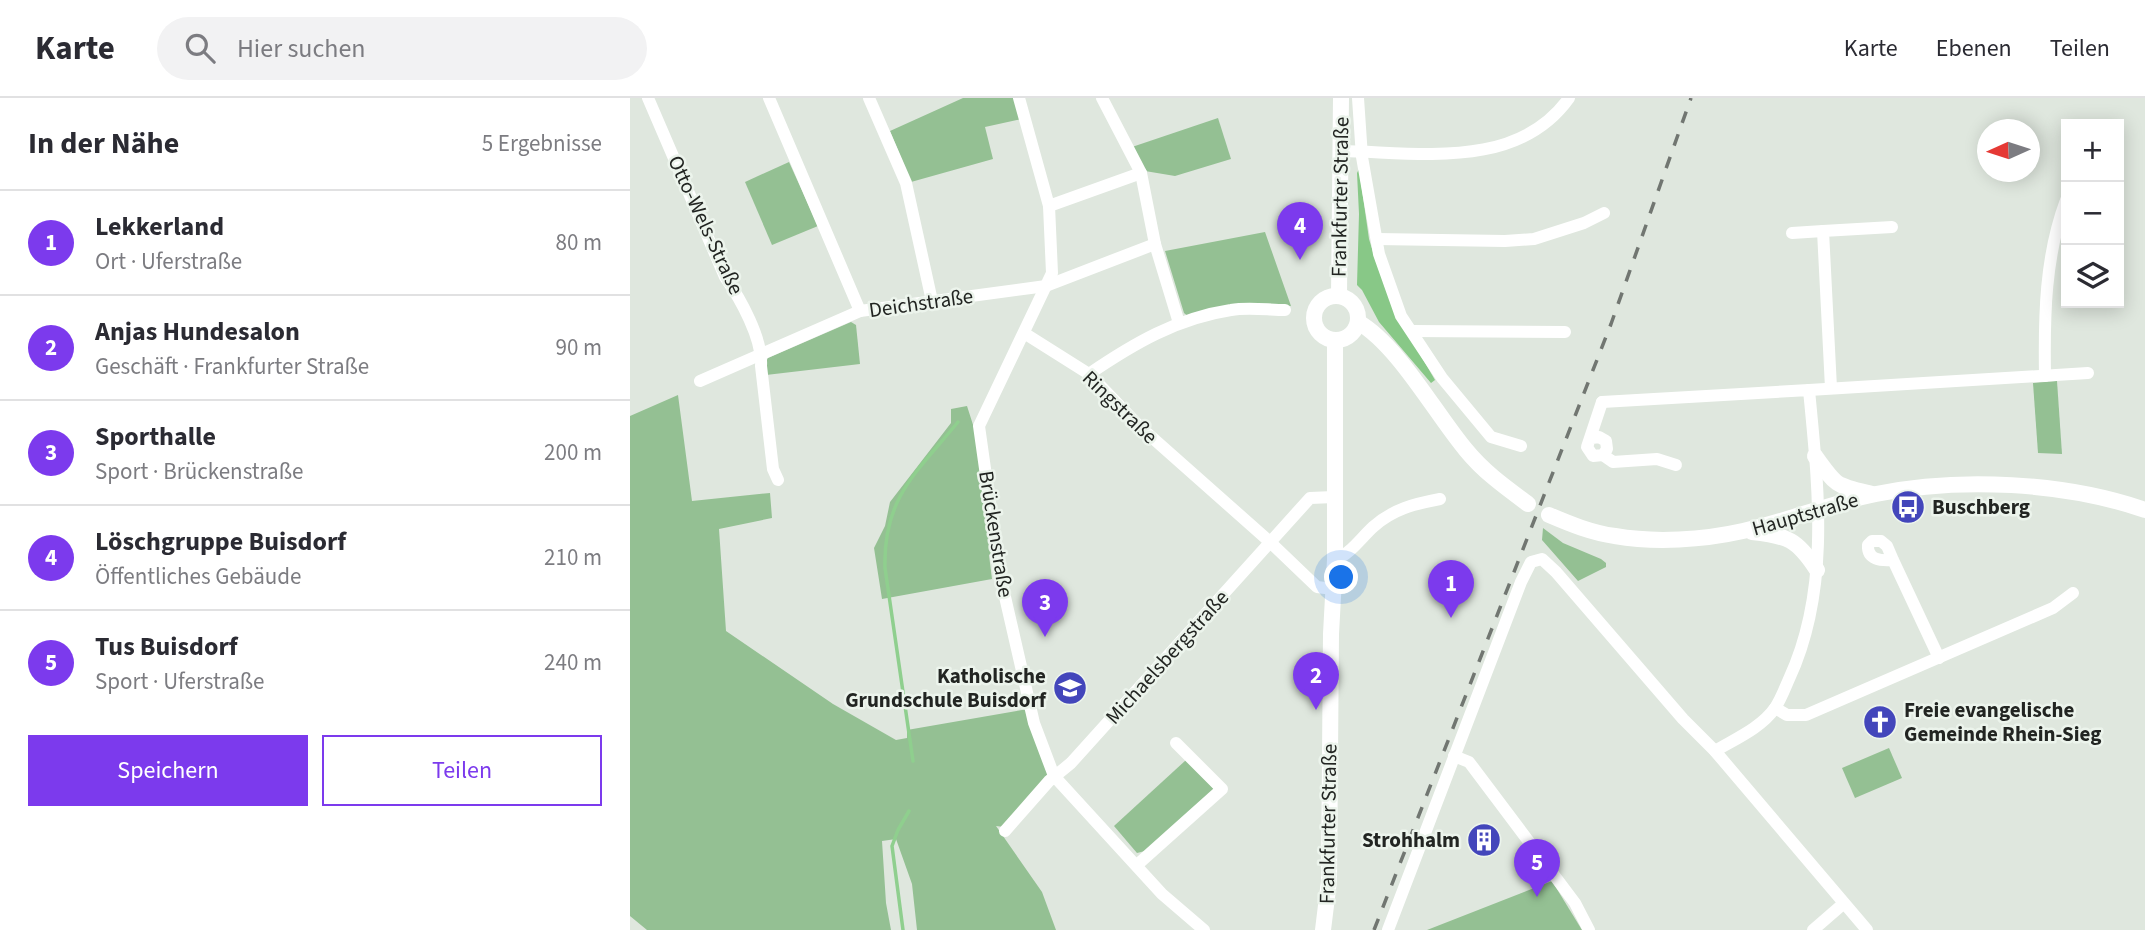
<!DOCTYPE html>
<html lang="de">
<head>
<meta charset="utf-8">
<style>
  body { margin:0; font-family:"Source Sans 3",sans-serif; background:#f2f2f3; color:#2b2b33 }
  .controls { position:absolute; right:21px; top:21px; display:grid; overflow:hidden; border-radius:0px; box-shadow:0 4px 18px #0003 }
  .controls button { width:63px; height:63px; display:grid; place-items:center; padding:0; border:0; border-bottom:2px solid #e1e1e2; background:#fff; color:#2b2b33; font:35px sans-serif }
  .compass { position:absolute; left:1347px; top:21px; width:63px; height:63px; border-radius:50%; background:#fff; box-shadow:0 4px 18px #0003; rotate:267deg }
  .you { position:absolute; left:712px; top:480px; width:24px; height:24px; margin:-18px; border:5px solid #fff; border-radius:50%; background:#1a73e8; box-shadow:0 0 0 10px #1a73e833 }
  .badge { display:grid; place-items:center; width:46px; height:46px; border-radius:50%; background:#7c3aed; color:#fff; font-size:23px; font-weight:700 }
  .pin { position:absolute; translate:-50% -58px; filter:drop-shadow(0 2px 4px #0008) }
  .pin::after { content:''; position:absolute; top:37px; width:24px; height:21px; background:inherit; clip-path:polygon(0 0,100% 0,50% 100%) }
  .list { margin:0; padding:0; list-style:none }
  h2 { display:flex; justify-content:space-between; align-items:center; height:91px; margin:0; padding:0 28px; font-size:30px }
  h2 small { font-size:23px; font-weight:400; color:#7c7c81 }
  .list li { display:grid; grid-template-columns:46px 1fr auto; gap:21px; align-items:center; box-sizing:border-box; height:105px; padding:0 28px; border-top:2px solid #e1e1e2 }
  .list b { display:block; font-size:26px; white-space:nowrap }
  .list p { margin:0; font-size:23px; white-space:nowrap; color:#7c7c81 }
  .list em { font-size:23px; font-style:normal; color:#7c7c81 }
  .actions { display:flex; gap:14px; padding:21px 28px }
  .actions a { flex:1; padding:16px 0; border:2px solid #7c3aed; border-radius:0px; text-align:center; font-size:24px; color:#7c3aed }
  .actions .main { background:#7c3aed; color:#fff }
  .icon { flex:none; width:38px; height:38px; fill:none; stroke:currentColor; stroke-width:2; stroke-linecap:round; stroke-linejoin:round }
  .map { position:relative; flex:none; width:1515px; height:832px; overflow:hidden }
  header { display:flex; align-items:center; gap:42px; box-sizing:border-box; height:98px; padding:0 35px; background:#fff; border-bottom:2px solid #e1e1e2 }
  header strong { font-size:33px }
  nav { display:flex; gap:38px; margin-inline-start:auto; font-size:24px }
  .search { width:490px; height:63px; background:#f2f2f3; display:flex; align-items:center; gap:18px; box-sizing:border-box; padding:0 24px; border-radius:38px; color:#7c7c81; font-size:26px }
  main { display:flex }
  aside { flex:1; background:#fff }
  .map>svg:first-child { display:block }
  .green { fill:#94c093 }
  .forest { fill:#88c887 }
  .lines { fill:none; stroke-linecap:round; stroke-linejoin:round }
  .stream { stroke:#8fcf8e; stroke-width:3.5 }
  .street { stroke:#fff; stroke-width:12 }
  .secondary { stroke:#fff; stroke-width:16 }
  .rail { stroke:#717671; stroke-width:3.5; stroke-dasharray:12 12; stroke-linecap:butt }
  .labels { text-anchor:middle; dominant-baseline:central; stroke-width:5; stroke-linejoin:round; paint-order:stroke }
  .street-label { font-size:21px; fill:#222522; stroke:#ecf4ec }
  .poi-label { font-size:21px; font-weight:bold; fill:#222522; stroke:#ecf4ec; text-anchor:start }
</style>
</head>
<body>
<header>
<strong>Karte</strong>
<div class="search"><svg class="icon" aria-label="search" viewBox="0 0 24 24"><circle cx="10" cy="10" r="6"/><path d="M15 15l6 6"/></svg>Hier suchen</div>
<nav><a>Karte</a><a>Ebenen</a><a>Teilen</a></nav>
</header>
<main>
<aside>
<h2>In der Nähe<small>5 Ergebnisse</small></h2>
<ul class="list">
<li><span class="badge">1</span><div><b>Lekkerland</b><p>Ort · Uferstraße</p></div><em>80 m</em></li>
<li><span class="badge">2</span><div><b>Anjas Hundesalon</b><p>Geschäft · Frankfurter Straße</p></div><em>90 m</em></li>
<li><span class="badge">3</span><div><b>Sporthalle</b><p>Sport · Brückenstraße</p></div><em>200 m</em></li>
<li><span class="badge">4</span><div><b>Löschgruppe Buisdorf</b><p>Öffentliches Gebäude</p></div><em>210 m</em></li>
<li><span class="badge">5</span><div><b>Tus Buisdorf</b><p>Sport · Uferstraße</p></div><em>240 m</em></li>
</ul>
<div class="actions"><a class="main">Speichern</a><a>Teilen</a></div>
</aside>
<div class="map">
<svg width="1515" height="832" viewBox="0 0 1515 832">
  <rect width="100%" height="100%" fill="#dfe7de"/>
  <g class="green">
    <path d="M333,0h52l7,21 -37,8 8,32 -82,23 -21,-51z"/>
    <path d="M588,20l13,41 -56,17 -30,-5 -13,-24z"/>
    <path d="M159,64l29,64 -46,19 -27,-63z"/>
    <path d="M635,134l26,74 -22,-1 -80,12 -5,-4 -19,-62z"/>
    <path d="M221,224l5,3 4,39 -94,11 -2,-10 4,-7z"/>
    <path d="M1427,283l5,73 -24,-1 -5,-70z"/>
    <path d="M48,297l14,106 78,-8 2,25 -53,11 7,102 107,73 63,36 11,-2v-8l121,-21 22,67 -46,51 -8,-1 46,66 14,38h-139l-5,-46 -16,-45 -14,2 4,62 5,27h-244l-17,-14v-500z"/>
    <path d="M337,308l8,25 17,121 -3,3 3,24 -110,20 -8,-51 11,-22 5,-24 61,-79v-14z"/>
    <path d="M913,430l20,15 38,16 5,4v4l-28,14 -36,-41z"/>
    <path d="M1259,650l13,30 -47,20 -13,-30z"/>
    <path d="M556,662l28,29 -69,62 -8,2 -23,-27z"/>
    <path d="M922,783l30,49h-155z"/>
  </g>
  <path class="forest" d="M729,71l10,70 7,23 45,94 14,24 -4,3 -52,-61 -17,-32 -5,-5 2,-71 -2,-41z"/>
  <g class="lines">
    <g class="stream">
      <path d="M283,663l-28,-193c-2,-70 31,-95 73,-146"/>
      <path d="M273,832l-11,-84 6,-16 11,-19"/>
    </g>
    <g class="street">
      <path d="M18,0l77,179c15,21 38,62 36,89l12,103 5,11"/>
      <path d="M139,0l91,213"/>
      <path d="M239,0l37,85 26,118"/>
      <path d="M389,0l30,108 3,67 -73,153 21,149 34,148 20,53 108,118 42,36"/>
      <path d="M472,0l39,75 14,71 24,79"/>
      <path d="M728,0l4,59 17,97 22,62 41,62 49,59 30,9"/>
      <path d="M711,53c77,1 176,20 228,-53"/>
      <path d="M419,108l92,-33"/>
      <path d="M1162,135l31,-2"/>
      <path d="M747,141l128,2 29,-2 50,-16 20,-10"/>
      <path d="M782,233l153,1"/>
      <path d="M394,235l65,41 49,51 132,117 47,45 16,2"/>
      <path d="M459,276c44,-30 88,-56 142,-64 17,-3 37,0 54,0"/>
      <path d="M1415,278c-1,-60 0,-120 21,-176"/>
      <path d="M70,283l160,-70 186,-25 109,-42"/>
      <path d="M1201,290l-8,-157 69,-4"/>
      <path d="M1179,292l279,-17"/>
      <path d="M972,304l207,-12c9,95 22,199 -20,289 -4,9 -8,20 -14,29 -14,20 -40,31 -60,43"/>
      <path d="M962,340l7,-1 7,4 1,8 -4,6 -10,1 -6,-9 15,-45"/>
      <path d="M973,357l10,7 44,-3 19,6"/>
      <path d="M705,462c15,-6 26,-22 38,-33 20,-18 41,-23 67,-28"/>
      <path d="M1263,462c-12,1 -26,0 -25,-15l4,-4h9l6,5 6,14 46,98"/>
      <path d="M1145,610l12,7h19l247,-107 20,-15"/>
      <path d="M824,658l15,6 106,141 14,27"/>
      <path d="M375,733l44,-50 22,-18 239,-265 24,-1"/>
      <path d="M507,767l85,-76 -46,-46"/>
      <path d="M758,832l133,-348 10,-20 11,-3 14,13 127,147 32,32 152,179"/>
      <path d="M1183,832l30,-26"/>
    </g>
    <g class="secondary">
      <path d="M709,198l2,-198"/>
      <circle cx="706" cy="220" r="22"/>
      <path d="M728,224c40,23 77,91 108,128 18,22 39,37 62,54"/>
      <path d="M1185,358c22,31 20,29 57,38"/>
      <path d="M919,417c21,9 43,18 66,21 40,7 88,4 128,-5 45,-10 88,-28 133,-37 83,-17 189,-12 269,16"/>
      <path d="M1122,434c36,4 45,7 65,38"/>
      <path d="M693,832l6,-49 2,-247 4,-74v-220"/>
    </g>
    <path class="rail" d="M744,832l237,-606 80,-226"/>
  </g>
  <defs>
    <g id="bus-disc" transform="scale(1.75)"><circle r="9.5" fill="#4346bb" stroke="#ecf4ec"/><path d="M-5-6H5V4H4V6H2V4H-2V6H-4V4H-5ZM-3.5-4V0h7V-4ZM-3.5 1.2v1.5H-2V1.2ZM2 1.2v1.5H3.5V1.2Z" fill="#fff"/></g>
    <g id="school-disc" transform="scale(1.75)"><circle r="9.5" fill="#4346bb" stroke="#ecf4ec"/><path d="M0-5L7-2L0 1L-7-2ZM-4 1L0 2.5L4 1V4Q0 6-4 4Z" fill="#fff"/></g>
    <g id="church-disc" transform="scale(1.75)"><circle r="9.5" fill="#4346bb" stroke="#ecf4ec"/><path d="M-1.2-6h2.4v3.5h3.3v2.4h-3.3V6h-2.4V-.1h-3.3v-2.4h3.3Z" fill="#fff"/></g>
    <g id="building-disc" transform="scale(1.75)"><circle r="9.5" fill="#4346bb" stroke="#ecf4ec"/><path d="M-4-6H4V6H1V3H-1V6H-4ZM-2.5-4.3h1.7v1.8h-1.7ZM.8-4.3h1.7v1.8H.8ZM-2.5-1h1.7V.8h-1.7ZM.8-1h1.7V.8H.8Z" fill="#fff"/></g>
  </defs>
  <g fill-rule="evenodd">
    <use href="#bus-disc" x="1278" y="409"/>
    <use href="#school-disc" x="440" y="590"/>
    <use href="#church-disc" x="1250" y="624"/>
    <use href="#building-disc" x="854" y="742"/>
  </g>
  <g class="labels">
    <g class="street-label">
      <text transform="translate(710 99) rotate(-89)">Frankfurter Straße</text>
      <text transform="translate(76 127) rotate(65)">Otto-Wels-Straße</text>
      <text transform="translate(291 205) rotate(-8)">Deichstraße</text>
      <text transform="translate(490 309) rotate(44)">Ringstraße</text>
      <text transform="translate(1175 416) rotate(-16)">Hauptstraße</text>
      <text transform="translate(366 436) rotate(81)">Brückenstraße</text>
      <text transform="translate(537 559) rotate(-48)">Michaelsbergstraße</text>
      <text transform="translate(698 726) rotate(-89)">Frankfurter Straße</text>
    </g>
    <g class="poi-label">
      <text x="1302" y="409">Buschberg</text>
      <text x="416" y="578" text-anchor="end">Katholische<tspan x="416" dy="24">Grundschule Buisdorf</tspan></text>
      <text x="1274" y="612">Freie evangelische<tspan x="1274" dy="24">Gemeinde Rhein-Sieg</tspan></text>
      <text x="830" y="742" text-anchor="end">Strohhalm</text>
    </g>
  </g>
</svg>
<div class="controls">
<button>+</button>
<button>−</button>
<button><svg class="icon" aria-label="layers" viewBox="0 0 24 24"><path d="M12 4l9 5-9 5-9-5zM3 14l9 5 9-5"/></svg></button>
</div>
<svg class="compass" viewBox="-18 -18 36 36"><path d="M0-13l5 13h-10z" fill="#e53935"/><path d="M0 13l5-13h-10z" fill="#7c7c81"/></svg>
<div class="you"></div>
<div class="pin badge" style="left:821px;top:520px">1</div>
<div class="pin badge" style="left:686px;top:612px">2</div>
<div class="pin badge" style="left:415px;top:539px">3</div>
<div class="pin badge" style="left:670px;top:162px">4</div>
<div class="pin badge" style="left:907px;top:799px">5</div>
</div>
</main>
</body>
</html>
